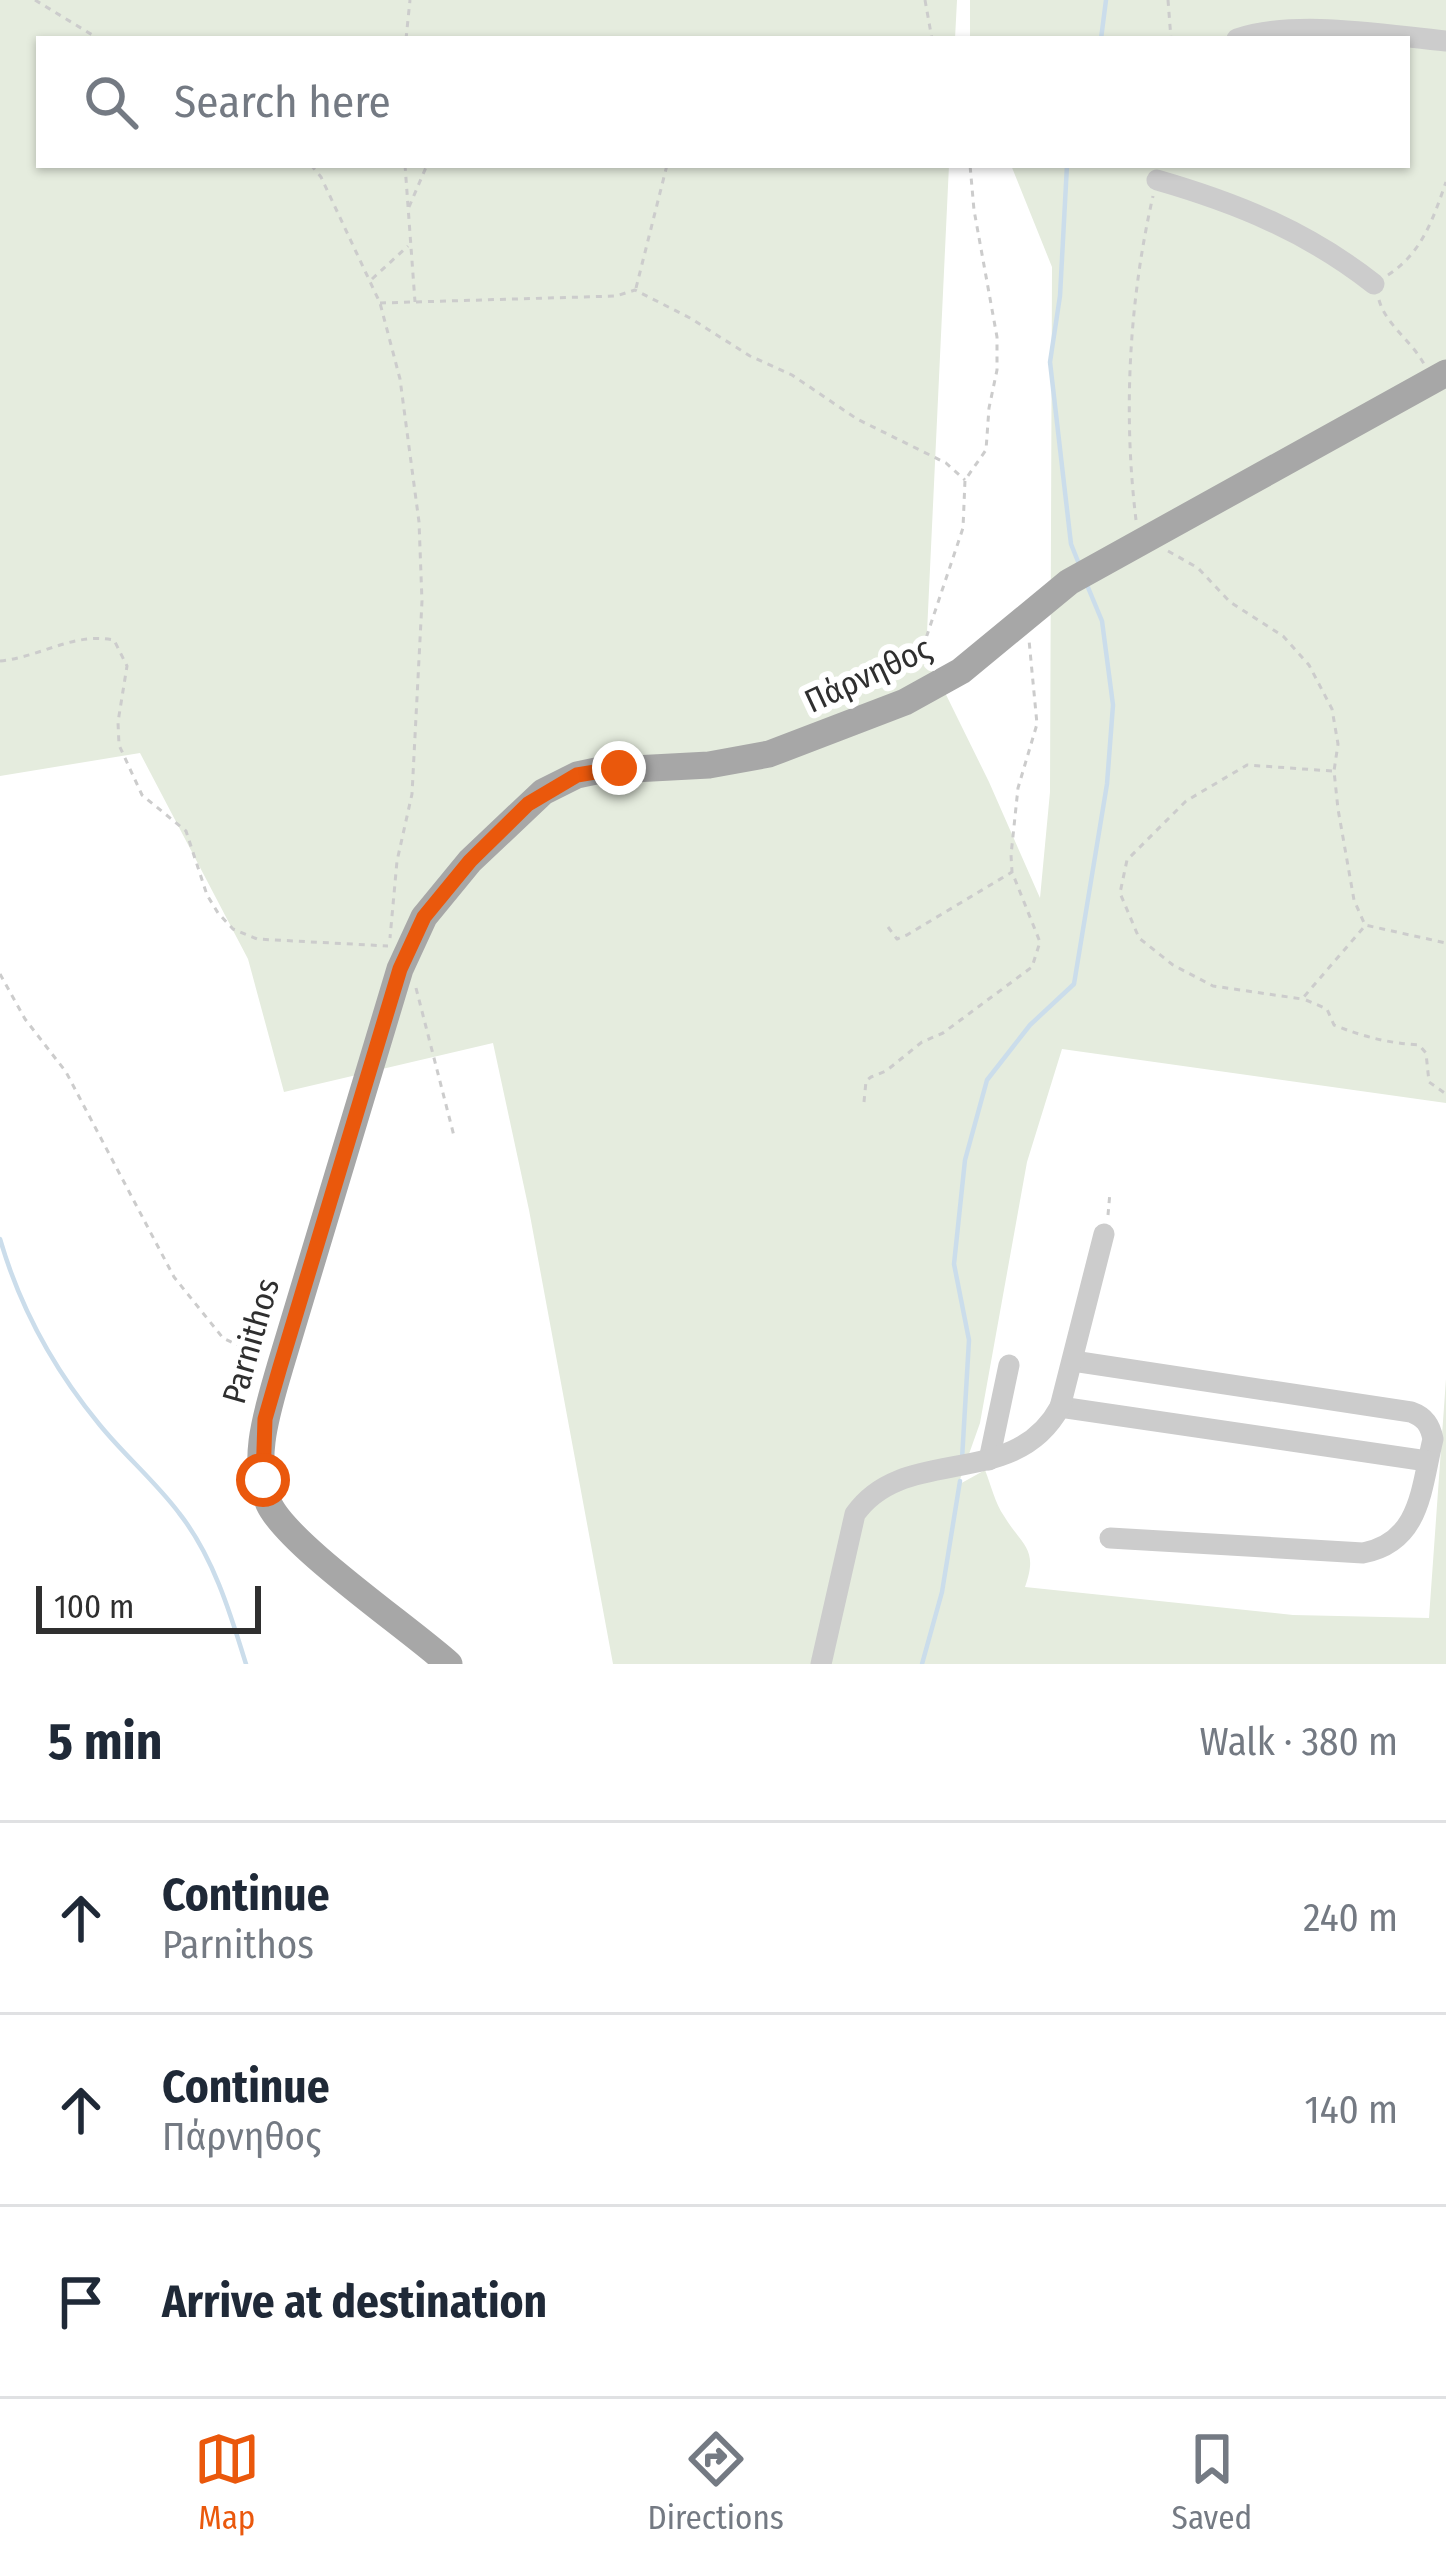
<!DOCTYPE html>
<html lang="en">
<head>
<meta charset="utf-8">
<style>
  body { margin:0; font-family:"Fira Sans Condensed",sans-serif; background:#f2f2f3; color:#1f2937 }
  .scale { position:absolute; left:36px; bottom:30px; width:225px; box-sizing:border-box; padding-left:12px; border:6px solid #2f2f2f; border-top:0; font-size:33px; line-height:42px; white-space:nowrap; color:#2f2f2f; -webkit-text-stroke:9px #fff; paint-order:stroke }
  .stop { position:absolute; width:36px; height:36px; margin:-27px; border:9px solid #ea580c; border-radius:50%; background:#fff }
  .stop.end { background:#ea580c; border-color:#fff; box-shadow:0 3px 12px #0008 }
  .list { margin:0; padding:0; list-style:none }
  h2 { display:flex; justify-content:space-between; align-items:center; height:156px; margin:0; padding:0 48px; font-size:51px }
  h2 small { font-size:39px; font-weight:400; color:#747a83 }
  .list li { display:grid; grid-template-columns:78px 1fr auto; gap:36px; align-items:center; box-sizing:border-box; height:192px; padding:0 48px; border-top:3px solid #e0e1e3 }
  .list b { display:block; font-size:45px; white-space:nowrap }
  .list p { margin:0; font-size:39px; white-space:nowrap; color:#747a83 }
  .list em { font-size:39px; font-style:normal; color:#747a83 }
  .icon { flex:none; width:66px; height:66px; fill:none; stroke:currentColor; stroke-width:2; stroke-linecap:round; stroke-linejoin:round }
  .map { position:relative; flex:none; width:1446px; height:1664px; overflow:hidden }
  .search { position:absolute; background:#fff; box-shadow:0 3px 9px #0004; left:36px; right:36px; top:36px; height:132px; display:flex; align-items:center; gap:30px; box-sizing:border-box; padding:0 42px; border-radius:0px; color:#747a83; font-size:45px }
  .sheet { height:732px; background:#fff }
  nav { display:flex; justify-content:space-around; align-items:center; box-sizing:border-box; height:168px; border-top:3px solid #e0e1e3; background:#fff; font-size:33px; color:#747a83 }
  nav a { display:grid; justify-items:center; gap:6px }
  nav .on { color:#ea580c }
  .map>svg:first-child { display:block }
  .green { fill:#e5ecde }
  .lines { fill:none; stroke-linecap:round; stroke-linejoin:round }
  .stream { stroke:#cbddeb; stroke-width:4.5 }
  .path { stroke:#ccc; stroke-width:3; stroke-dasharray:6 6; stroke-linecap:butt }
  .minor { stroke:#ccc; stroke-width:21 }
  .major { stroke:#a7a7a7; stroke-width:27 }
  .route { stroke:#ea580c; stroke-width:15 }
  .labels { text-anchor:middle; dominant-baseline:central; stroke-width:12; stroke-linejoin:round; paint-order:stroke }
  .street-label { font-size:33px; fill:#2f2f2f; stroke:#fff }
</style>
</head>
<body>
<div class="map">
<svg width="1446" height="1664" viewBox="0 0 1446 1664">
  <rect width="100%" height="100%" fill="#fff"/>
  <path class="green" d="M0,0h957l-2,39h-916v126h910l-23,489 63,128 51,116 10,-106 2,-525 -41,-102h396v-126h-437v-39h476v1103l-384,-54 -35,113 -47,261 -22,62 27,-15c6,15 10,33 19,46 18,30 35,32 21,71l268,28 136,3 17,-239v285h-833l-84,-454 -36,-167 -209,49 -36,-133 -108,-206 -140,23z"/>
  <g class="lines">
    <g class="stream">
      <path d="M1101,39l5,-39"/>
      <path d="M1067,165l-7,131 -10,66 21,182 8,20"/>
      <path d="M0,1239c20,69 53,129 99,185 25,31 56,57 80,89 34,43 51,99 67,151"/>
      <path d="M962,1459l7,-119 -15,-76 11,-104 22,-80 43,-55 44,-41 33,-200 6,-79 -11,-84 -15,-36"/>
      <path d="M922,1664l20,-72 18,-111"/>
    </g>
    <g class="path">
      <path d="M35,0l64,39"/>
      <path d="M925,0l7,39"/>
      <path d="M1168,0l3,39"/>
      <path d="M406,39l4,-39"/>
      <path d="M537,39h1"/>
      <path d="M311,165l10,12 59,126 20,76 19,143 3,79 -10,193 -15,67 -7,77"/>
      <path d="M405,165l10,137"/>
      <path d="M409,207l18,-42"/>
      <path d="M1388,275c34,-22 45,-56 58,-93"/>
      <path d="M372,279l36,-33"/>
      <path d="M636,288l31,-123"/>
      <path d="M1379,300c7,25 32,40 45,64"/>
      <path d="M380,303l236,-7 19,-6 55,28 60,38 42,19 65,44 89,44 19,17"/>
      <path d="M1136,520c-13,-107 -7,-219 17,-324"/>
      <path d="M1168,551l30,17 32,34 53,34 26,29 23,44 6,35 -4,27 4,38 16,91 11,25 81,18"/>
      <path d="M0,661c41,-4 73,-29 114,-21l13,26 -9,56 1,23 23,50 44,36 21,64 11,18 15,16 24,10 131,7"/>
      <path d="M915,671l48,-143 2,-48 21,-30 3,-42 8,-38v-33l-23,-127 -4,-45"/>
      <path d="M1332,771l-85,-6 -61,36 -59,59 -7,33 19,45 34,27 40,21 89,13 62,-72"/>
      <path d="M888,927l9,12 10,-4 105,-63"/>
      <path d="M0,974l25,45 41,53 108,205 49,61 40,19"/>
      <path d="M416,988l38,148"/>
      <path d="M1306,1000l21,9 7,16c30,12 54,18 85,20l7,8 3,29 17,12"/>
      <path d="M864,1102l2,-21 5,-4 15,-6 36,-29 21,-9 89,-66 8,-25 -28,-70 -1,-17 7,-67 19,-64 -8,-84"/>
      <path d="M1108,1215l2,-23"/>
    </g>
    <g class="minor">
      <path d="M1237,39c60,-20 146,-4 209,2"/>
      <path d="M1157,180c80,23 151,52 217,104"/>
      <path d="M1073,1361l338,51c14,5 19,13 22,27 -12,49 -12,103 -70,114l-253,-15"/>
      <path d="M1060,1407l367,54"/>
      <path d="M989,1460l20,-95"/>
      <path d="M821,1664l34,-150c50,-71 159,-22 205,-107l44,-173"/>
    </g>
    <path class="major" d="M449,1664c-40,-36 -161,-119 -180,-160 -19,-43 -1,-95 11,-137l120,-398 24,-52 46,-56 73,-69 34,-17 19,-4 113,-6 60,-11 136,-52 56,-31 108,-89 377,-209"/>
  </g>
  <g class="lines">
    <path class="route" d="M263,1480l2,-61 15,-52 120,-398 24,-52 46,-56 58,-57 49,-29 42,-7"/>
  </g>
  <g class="labels">
    <g class="street-label">
      <text transform="translate(868 675) rotate(-25)">Πάρνηθος</text>
      <text transform="translate(251 1341) rotate(-74)">Parnithos</text>
    </g>
  </g>
</svg>
<div class="scale">100 m</div>
<div class="stop" style="left:263px;top:1480px"></div>
<div class="stop end" style="left:619px;top:768px"></div>
<div class="search"><svg class="icon" aria-label="search" viewBox="0 0 24 24"><circle cx="10" cy="10" r="6"/><path d="M15 15l6 6"/></svg>Search here</div>
</div>
<section class="sheet">
<h2>5 min<small>Walk · 380 m</small></h2>
<ul class="list">
<li><svg class="icon" aria-label="ahead" viewBox="0 0 24 24"><path d="M12 20V5M6 11l6-6 6 6"/></svg><div><b>Continue</b><p>Parnithos</p></div><em>240 m</em></li>
<li><svg class="icon" aria-label="ahead" viewBox="0 0 24 24"><path d="M12 20V5M6 11l6-6 6 6"/></svg><div><b>Continue</b><p>Πάρνηθος</p></div><em>140 m</em></li>
<li><svg class="icon" aria-label="arrive" viewBox="0 0 24 24"><path d="M6 21V4h12l-3 4 3 4H6"/></svg><div><b>Arrive at destination</b></div></li>
</ul>
</section>
<nav>
<a class="on"><svg class="icon" aria-label="map" viewBox="0 0 24 24"><path d="M3 6l6-2 6 2 6-2v14l-6 2-6-2-6 2zM9 4v14M15 6v14"/></svg>Map</a>
<a><svg class="icon" aria-label="directions" viewBox="0 0 24 24"><path d="M12 3l9 9-9 9-9-9zM9 14v-3h6M13 9l2 2-2 2"/></svg>Directions</a>
<a><svg class="icon" aria-label="saved" viewBox="0 0 24 24"><path d="M7 4h10v16l-5-4-5 4z"/></svg>Saved</a>
</nav>
</body>
</html>
